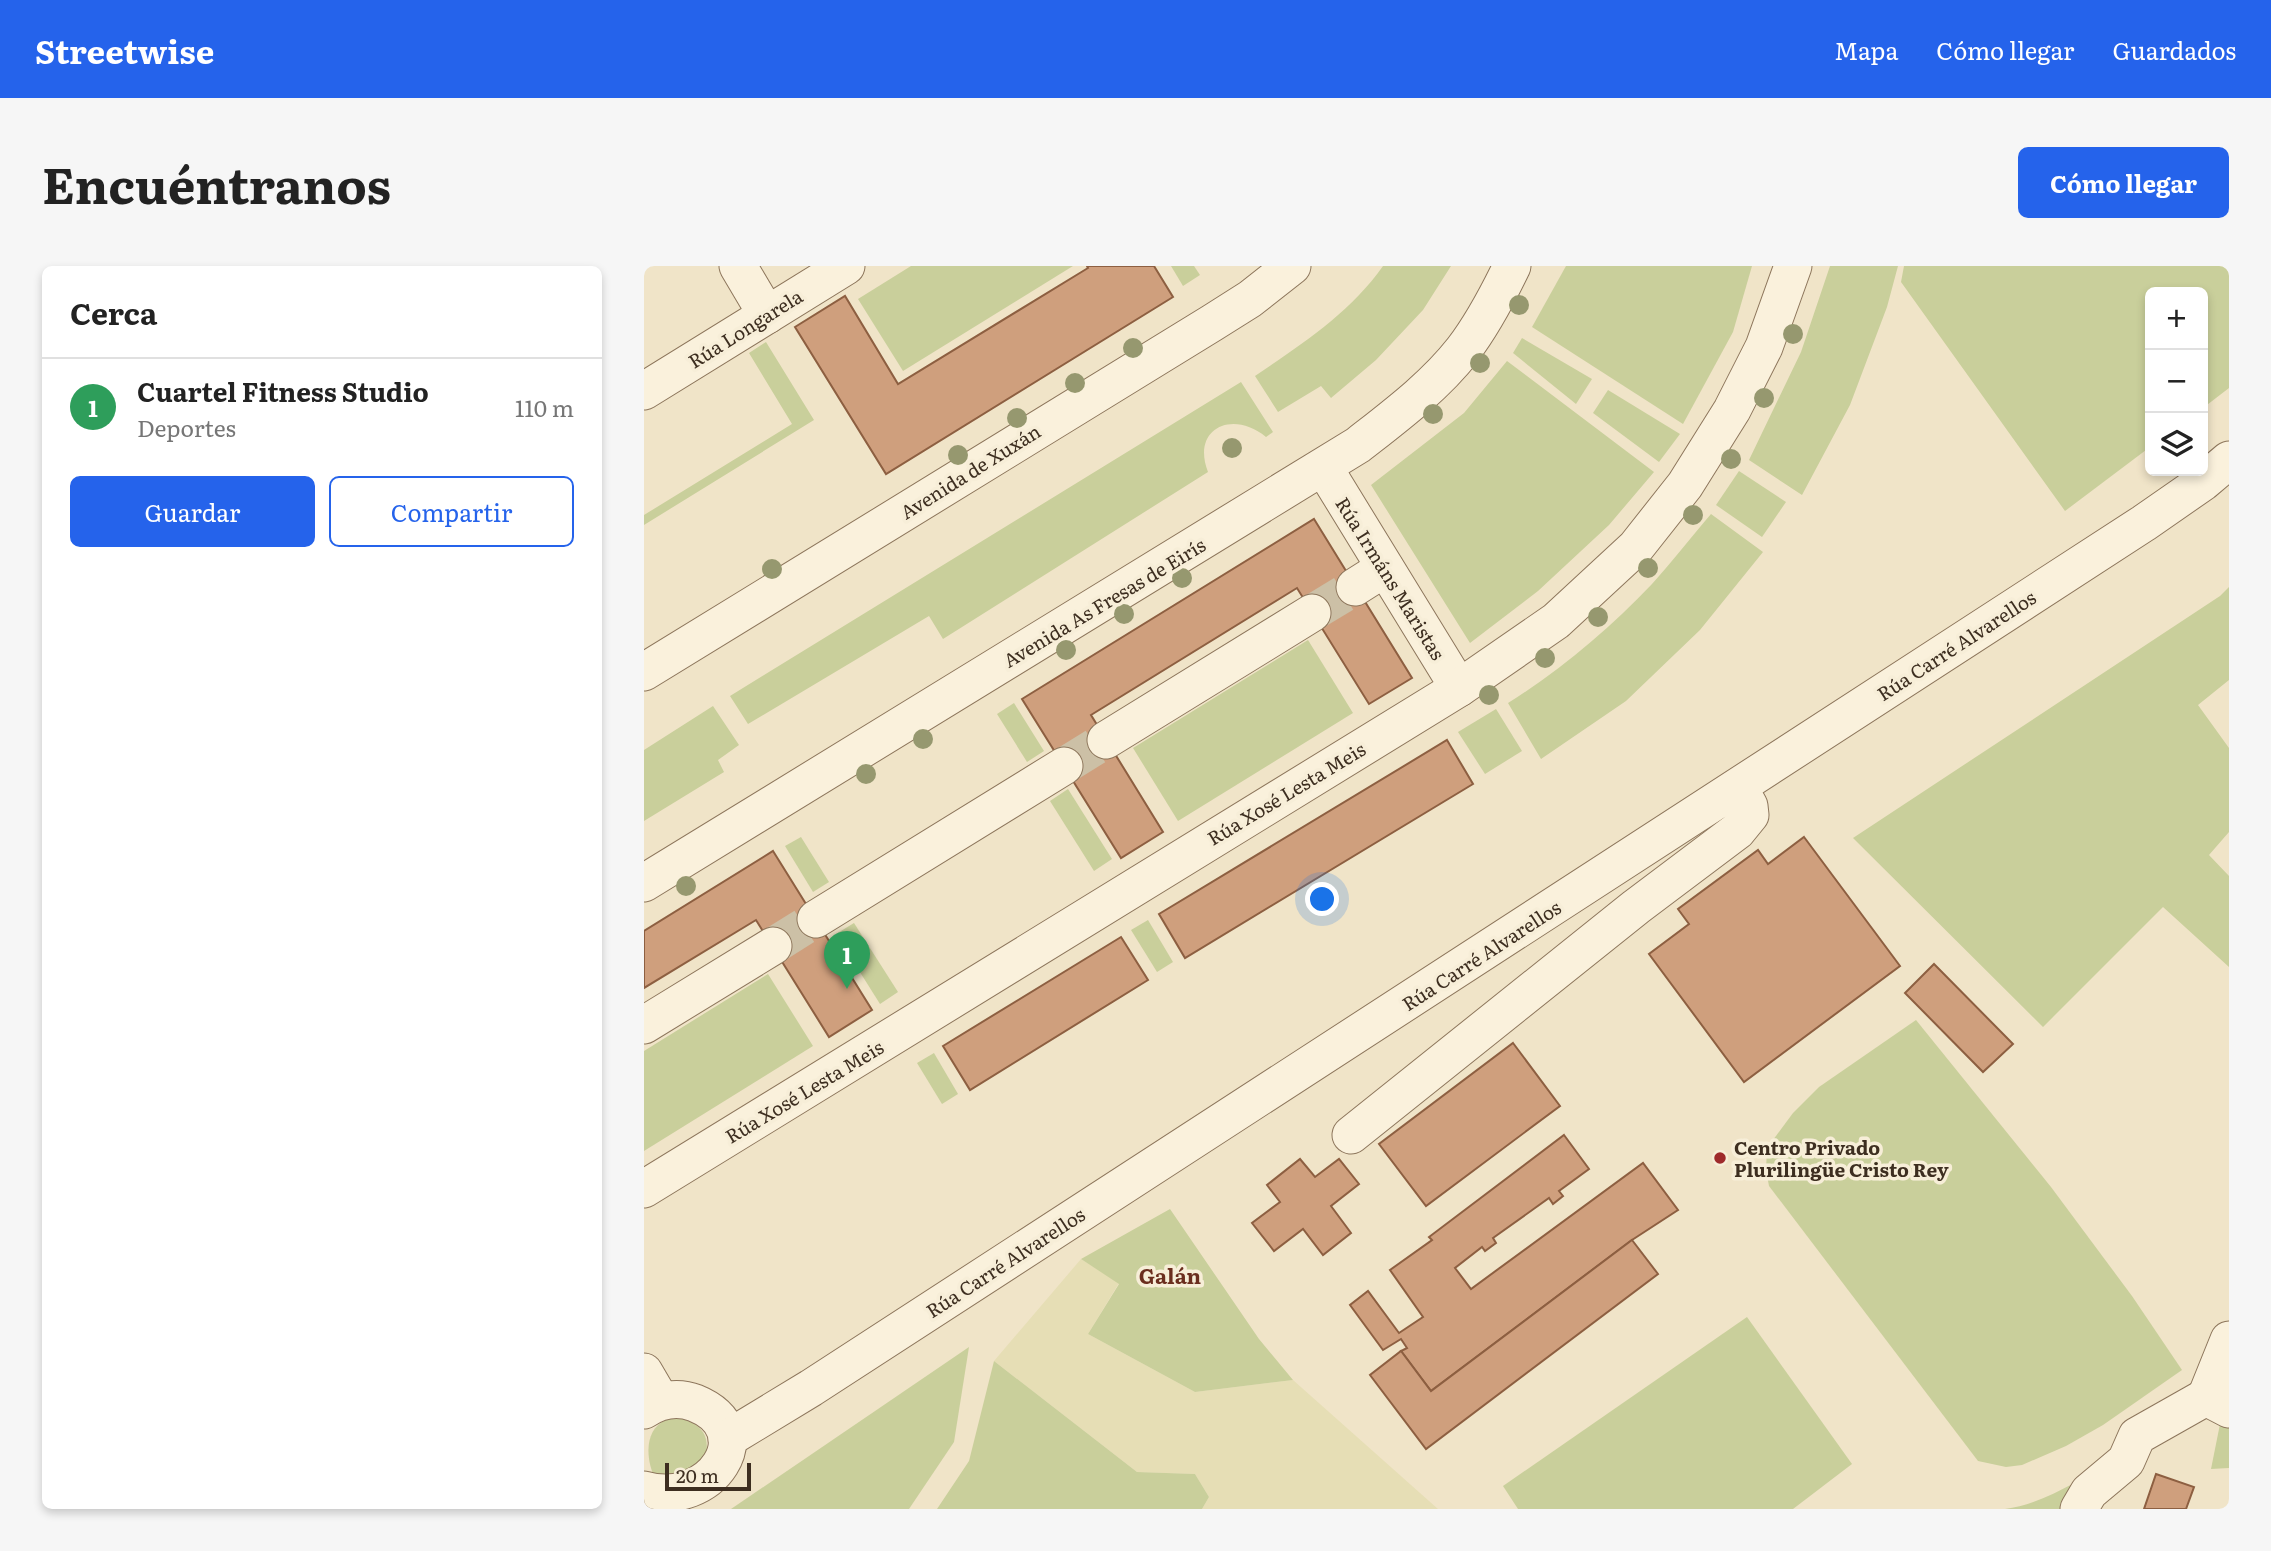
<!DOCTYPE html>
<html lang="es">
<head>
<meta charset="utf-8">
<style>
  body { margin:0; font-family:Literata,serif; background:#f6f6f6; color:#222 }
  .controls { position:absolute; right:21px; top:21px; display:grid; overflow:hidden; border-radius:10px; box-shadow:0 4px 10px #0003 }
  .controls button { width:63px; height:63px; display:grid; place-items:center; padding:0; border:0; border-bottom:2px solid #e0e0e0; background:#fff; color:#222; font:35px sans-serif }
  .scale { position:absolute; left:21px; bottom:18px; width:86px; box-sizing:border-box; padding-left:7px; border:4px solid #3d2e20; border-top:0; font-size:19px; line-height:24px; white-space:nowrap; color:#3d2e20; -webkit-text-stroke:5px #f7eed8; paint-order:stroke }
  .you { position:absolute; left:679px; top:634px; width:24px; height:24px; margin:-18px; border:5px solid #fff; border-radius:50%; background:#1a73e8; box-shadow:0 0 0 10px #1a73e833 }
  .badge { display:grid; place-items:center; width:46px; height:46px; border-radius:50%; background:#2563eb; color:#fff; font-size:23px; font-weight:700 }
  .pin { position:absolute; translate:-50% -58px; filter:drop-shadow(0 2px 4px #0008) }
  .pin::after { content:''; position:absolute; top:37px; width:24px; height:21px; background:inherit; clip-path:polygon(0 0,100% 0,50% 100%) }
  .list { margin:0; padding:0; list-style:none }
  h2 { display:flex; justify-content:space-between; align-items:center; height:91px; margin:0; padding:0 28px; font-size:30px }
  h2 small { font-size:23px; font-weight:400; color:#767676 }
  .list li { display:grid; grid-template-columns:46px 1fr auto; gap:21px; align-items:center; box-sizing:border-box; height:98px; padding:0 28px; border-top:2px solid #e0e0e0 }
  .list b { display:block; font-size:26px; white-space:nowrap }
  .list p { margin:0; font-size:23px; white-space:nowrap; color:#767676 }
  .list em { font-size:23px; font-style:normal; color:#767676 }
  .actions { display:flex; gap:14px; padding:21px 28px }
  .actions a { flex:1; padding:16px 0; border:2px solid #2563eb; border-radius:10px; text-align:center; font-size:24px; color:#2563eb }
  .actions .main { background:#2563eb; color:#fff }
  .icon { flex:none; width:38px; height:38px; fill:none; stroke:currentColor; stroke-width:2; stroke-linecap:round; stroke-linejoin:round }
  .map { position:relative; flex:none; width:1585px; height:1243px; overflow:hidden; border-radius:10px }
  header { display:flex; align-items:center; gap:42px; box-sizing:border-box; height:98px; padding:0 35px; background:#2563eb; color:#fff }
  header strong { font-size:33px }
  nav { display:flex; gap:38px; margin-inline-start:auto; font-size:24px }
  .intro { display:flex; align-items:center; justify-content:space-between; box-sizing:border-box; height:168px; padding:0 42px }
  h1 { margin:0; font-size:49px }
  .button { padding:18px 32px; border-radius:10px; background:#2563eb; color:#fff; font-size:24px; font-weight:700 }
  main { display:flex; gap:42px; padding:0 42px }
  aside { flex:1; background:#fff; border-radius:10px; box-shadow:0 4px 10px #0003 }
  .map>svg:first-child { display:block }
  .farmland { fill:#e6deb5 }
  .green { fill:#c9cf9b }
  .building { fill:#cf9f7d; stroke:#8d5f41; stroke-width:2 }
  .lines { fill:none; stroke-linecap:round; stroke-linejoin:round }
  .minor-tunnel { stroke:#ccc0a6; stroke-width:37; stroke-dasharray:37 18; stroke-linecap:butt }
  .minor-casing { stroke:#8d765c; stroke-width:39 }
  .minor { stroke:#faf1dc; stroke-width:37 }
  .tree { fill:#96986f }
  .poi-dot { fill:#9e2a2b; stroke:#f7eed8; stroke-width:2.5 }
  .labels { text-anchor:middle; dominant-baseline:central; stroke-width:7; stroke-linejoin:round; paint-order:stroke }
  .street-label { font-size:19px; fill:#3d2e20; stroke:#f7eed8 }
  .poi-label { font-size:19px; font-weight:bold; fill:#3d2e20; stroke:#f7eed8; text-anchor:start }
  .neighbourhood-label { font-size:21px; font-weight:bold; fill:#6b2e1e; stroke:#f7eed8 }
</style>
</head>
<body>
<header>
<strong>Streetwise</strong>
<nav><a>Mapa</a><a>Cómo llegar</a><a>Guardados</a></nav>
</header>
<div class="intro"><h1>Encuéntranos</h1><a class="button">Cómo llegar</a></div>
<main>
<aside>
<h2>Cerca<small></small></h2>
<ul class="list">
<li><span class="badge" style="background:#2e9e5b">1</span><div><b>Cuartel Fitness Studio</b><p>Deportes</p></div><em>110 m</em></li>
</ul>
<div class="actions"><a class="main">Guardar</a><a>Compartir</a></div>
</aside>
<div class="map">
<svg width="1585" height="1243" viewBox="0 0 1585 1243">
  <rect width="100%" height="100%" fill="#f0e4c8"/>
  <path class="farmland" d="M437,993l38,24 -31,51 107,58 98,-12 145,129h-236l7,-12 -14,-23 -58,-2 -143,-111z"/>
  <g class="green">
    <path d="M267,0h162l-170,105 -45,-72z"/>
    <path d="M527,0h23l6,9 -17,11z"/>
    <path d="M739,0h68l-28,44 -47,50 -45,38 -10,-12 -43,26 -23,-36c47,-32 95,-63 128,-110z"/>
    <path d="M922,0h186l-19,66 -50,92 -151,-97z"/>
    <path d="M1186,0h68l-11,41 -37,98 -48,90 -53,-35 52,-108z"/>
    <path d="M1260,0h325v122l-26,20v-116h-53v155l-85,64 -164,-229z"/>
    <path d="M878,72l70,41 -16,25 -63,-51z"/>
    <path d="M122,76l48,78 -170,105v-10l148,-91 -43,-71z"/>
    <path d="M863,95l147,111 -45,53 -71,66 -68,52 -99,-158 93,-72z"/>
    <path d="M597,116l32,50 -7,5c-34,-28 -75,-8 -58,35l-265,167 -14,-23 -181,108 -18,-28z"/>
    <path d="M964,124l72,44 -21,28 -66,-49z"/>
    <path d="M1095,205l47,31 -24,35 -46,-32z"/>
    <path d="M1067,248l52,38 -63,78 -74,71 -85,58 -33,-56c53,-33 101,-74 144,-119 21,-23 39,-47 59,-70z"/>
    <path d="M1585,321v93l-31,25 31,43v84l-20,23 20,21v91l-66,-60 -120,120 -190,-189 367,-242z"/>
    <path d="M664,374l45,73 -175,108 -45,-73z"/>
    <path d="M370,437l30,48 -17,11 -30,-48z"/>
    <path d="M69,440l26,39 -21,15 6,12 -80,49v-71z"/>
    <path d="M852,443l26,42 -37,23 -27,-42z"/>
    <path d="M424,523l44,70 -18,12 -44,-70z"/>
    <path d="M157,571l28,45 -16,10 -28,-46z"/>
    <path d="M504,654l25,42 -16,10 -26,-42z"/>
    <path d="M210,657l44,69 -18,12 -44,-70z"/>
    <path d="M124,708l45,72 -169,105v-100z"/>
    <path d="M1272,754l135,167 81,109 50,74 -79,55 -37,21 -44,19 -16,2 -28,-6 -209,-275 -3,-16 1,-22 26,-35 26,-26z"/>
    <path d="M290,787l24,41 -16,10 -25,-41z"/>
    <path d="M526,943l89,130 34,41 -98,12 -107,-58 31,-50 -38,-25z"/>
    <path d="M1103,1051l105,147 -59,45h-275l-15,-23z"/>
    <path d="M325,1081l-15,95 -45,67h-178z"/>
    <path d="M350,1095l143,111 58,2 14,23 -7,12h-265l32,-48z"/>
    <path d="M33,1151c32,9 33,23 27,52l-49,10c-11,-24 -11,-58 22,-62z"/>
    <path d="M1577,1153l8,4v45l-18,1z"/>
    <path d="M1472,1193l-46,50h-65c39,-5 77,-31 111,-50z"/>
  </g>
  <g class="building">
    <path d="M443,0h67l19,31 -287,177 -91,-147 50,-31 53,88 190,-116z"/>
    <path d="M670,253l98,159 -43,26 -72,-116 -206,127 72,117 -42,26 -99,-159z"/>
    <path d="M803,474l26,44 -288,174 -26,-44z"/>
    <path d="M1160,571l96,129 -156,116 -95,-128 40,-30 -11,-15 80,-59 10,14z"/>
    <path d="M129,585l99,159 -43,27 -73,-117 -112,68v-57z"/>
    <path d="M477,671l27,43 -178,110 -27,-44z"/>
    <path d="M1290,698l79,80 -30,28 -78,-79z"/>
    <path d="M869,777l47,63 -134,100 -47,-62z"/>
    <path d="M920,869l25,34 -30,22 4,5 -10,8 -4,-6 -56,40 3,5 -11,8 -3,-4 -27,21 16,21 172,-126 35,47 -46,30 -201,151 -30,-40 6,-3 -6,-9 -18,11 -33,-45 18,-14 31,42 24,-16 -33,-47 42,-30 -3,-3z"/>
    <path d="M656,893l15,18 24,-18 20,25 -28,22 20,27 -28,22 -20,-26 -29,22 -22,-28 28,-21 -13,-17z"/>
    <path d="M988,974l26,34 -232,175 -56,-74 31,-24 30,40z"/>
    <path d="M1512,1208l38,13 -8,22h-42z"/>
  </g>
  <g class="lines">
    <g class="minor-tunnel">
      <path d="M668,347l43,-26"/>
      <path d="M420,500l42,-26"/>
      <path d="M129,680l43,-27"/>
    </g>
    <g class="minor-casing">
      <g id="minor">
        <path d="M94,0l29,49"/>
        <path d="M0,125l202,-125"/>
        <path d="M680,202l135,220"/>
        <path d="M711,321l30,-19"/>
        <path d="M0,406l568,-349 38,-24 42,-33"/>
        <path d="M462,474l206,-127"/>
        <path d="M0,617l714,-438c37,-29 76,-58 105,-95 20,-26 35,-55 49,-84"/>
        <path d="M172,653l248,-153"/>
        <path d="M0,759l129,-79"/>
        <path d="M707,869l285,-228 101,-76 13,-16 -1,-9 -10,-18"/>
        <path d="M0,923l815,-501 97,-67 80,-74 49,-62 47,-75 32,-63 29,-81"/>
        <path d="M1585,1074l-23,57 23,12"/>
        <path d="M0,1106l17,29"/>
        <path d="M0,1144c15,-10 33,-14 51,-7 69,28 16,106 -51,87"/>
        <path d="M83,1173l84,-51 1333,-865 59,-41 26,-22"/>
        <path d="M1435,1243l10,-17 37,-31 11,-25 69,-39"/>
      </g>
    </g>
    <use href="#minor" class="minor"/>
  </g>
  <g class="tree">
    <circle cx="875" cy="39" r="10"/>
    <circle cx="1149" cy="68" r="10"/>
    <circle cx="489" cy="82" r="10"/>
    <circle cx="836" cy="97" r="10"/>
    <circle cx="431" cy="117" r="10"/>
    <circle cx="1120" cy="132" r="10"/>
    <circle cx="789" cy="148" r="10"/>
    <circle cx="373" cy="152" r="10"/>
    <circle cx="588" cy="182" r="10"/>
    <circle cx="314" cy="189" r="10"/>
    <circle cx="1087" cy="193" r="10"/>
    <circle cx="1049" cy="249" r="10"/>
    <circle cx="1004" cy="302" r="10"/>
    <circle cx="128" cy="303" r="10"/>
    <circle cx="538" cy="312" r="10"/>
    <circle cx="480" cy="348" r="10"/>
    <circle cx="954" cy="351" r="10"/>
    <circle cx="422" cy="384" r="10"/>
    <circle cx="901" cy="392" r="10"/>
    <circle cx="845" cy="429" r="10"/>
    <circle cx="279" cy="473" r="10"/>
    <circle cx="222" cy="508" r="10"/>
    <circle cx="42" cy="620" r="10"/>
  </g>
  <circle class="poi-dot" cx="1076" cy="892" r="7"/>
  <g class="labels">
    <g class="street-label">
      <text transform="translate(101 62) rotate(-32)">Rúa Longarela</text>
      <text transform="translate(326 205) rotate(-32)">Avenida de Xuxán</text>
      <text transform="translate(747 312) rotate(58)">Rúa Irmáns Maristas</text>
      <text transform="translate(460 336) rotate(-31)">Avenida As Fresas de Eirís</text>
      <text transform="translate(1312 379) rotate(-33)">Rúa Carré Alvarellos</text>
      <text transform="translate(642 527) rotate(-31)">Rúa Xosé Lesta Meis</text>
      <text transform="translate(837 689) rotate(-33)">Rúa Carré Alvarellos</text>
      <text transform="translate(160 825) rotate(-31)">Rúa Xosé Lesta Meis</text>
      <text transform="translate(361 996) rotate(-33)">Rúa Carré Alvarellos</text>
    </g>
    <g class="poi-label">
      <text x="1090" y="881">Centro Privado<tspan x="1090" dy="22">Plurilingüe Cristo Rey</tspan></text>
    </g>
    <g class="neighbourhood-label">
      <text x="526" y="1008">Galán</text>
    </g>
  </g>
</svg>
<div class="controls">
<button>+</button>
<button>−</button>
<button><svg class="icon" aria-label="layers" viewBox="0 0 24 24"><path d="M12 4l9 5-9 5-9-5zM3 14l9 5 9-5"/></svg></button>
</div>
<div class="scale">20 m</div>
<div class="you"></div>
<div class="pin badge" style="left:203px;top:723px;background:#2e9e5b">1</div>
</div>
</main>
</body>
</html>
